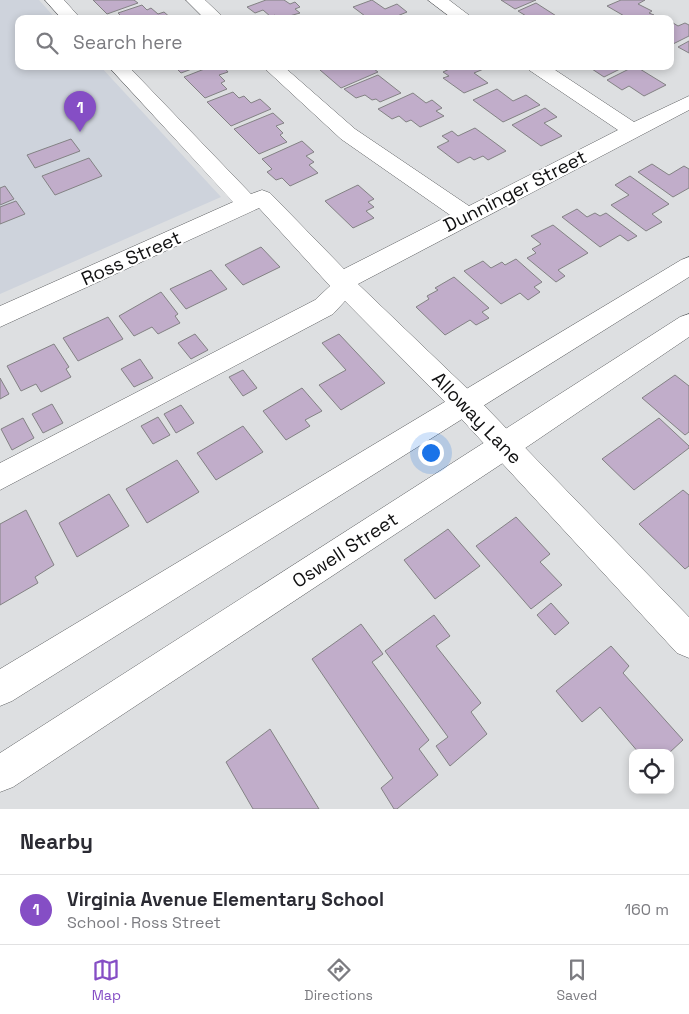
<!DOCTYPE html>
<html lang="en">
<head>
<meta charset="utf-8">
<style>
  body { margin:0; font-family:"Space Grotesk",sans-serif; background:#f7f7f7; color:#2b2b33 }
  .controls { position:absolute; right:15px; bottom:15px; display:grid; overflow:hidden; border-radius:10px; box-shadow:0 2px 8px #0003 }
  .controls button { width:45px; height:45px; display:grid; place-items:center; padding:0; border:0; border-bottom:1px solid #e1e1e2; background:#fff; color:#2b2b33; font:25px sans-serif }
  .you { position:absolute; left:430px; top:452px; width:18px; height:18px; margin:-12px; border:4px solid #fff; border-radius:50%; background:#1a73e8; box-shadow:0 0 0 8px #1a73e833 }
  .badge { display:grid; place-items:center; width:32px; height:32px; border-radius:50%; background:#854ec5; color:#fff; font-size:16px; font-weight:700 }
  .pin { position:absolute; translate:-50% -41px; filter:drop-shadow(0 1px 2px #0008) }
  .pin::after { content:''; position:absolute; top:26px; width:18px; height:15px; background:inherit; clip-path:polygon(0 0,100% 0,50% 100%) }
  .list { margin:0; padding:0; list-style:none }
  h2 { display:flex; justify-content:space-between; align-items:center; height:65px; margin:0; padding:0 20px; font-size:21px }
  h2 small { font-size:16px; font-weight:400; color:#7c7c81 }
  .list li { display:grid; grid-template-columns:32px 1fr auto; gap:15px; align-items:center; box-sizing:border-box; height:70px; padding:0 20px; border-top:1px solid #e1e1e2 }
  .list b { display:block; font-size:19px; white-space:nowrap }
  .list p { margin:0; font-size:16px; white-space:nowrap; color:#7c7c81 }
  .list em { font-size:16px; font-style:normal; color:#7c7c81 }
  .icon { flex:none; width:28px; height:28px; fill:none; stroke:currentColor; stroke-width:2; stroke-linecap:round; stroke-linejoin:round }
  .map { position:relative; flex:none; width:689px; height:809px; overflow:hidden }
  .search { position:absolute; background:#fff; box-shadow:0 2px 8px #0003; left:15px; right:15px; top:15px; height:55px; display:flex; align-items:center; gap:12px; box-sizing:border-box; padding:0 18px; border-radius:10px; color:#7c7c81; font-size:19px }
  .sheet { height:135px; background:#fff }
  nav { display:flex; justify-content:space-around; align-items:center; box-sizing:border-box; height:70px; border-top:1px solid #e1e1e2; background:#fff; font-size:14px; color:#7c7c81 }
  nav a { display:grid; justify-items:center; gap:2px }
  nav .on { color:#854ec5 }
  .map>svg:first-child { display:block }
  .built { fill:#ced3dc }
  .building { fill:#c1adca; stroke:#838284 }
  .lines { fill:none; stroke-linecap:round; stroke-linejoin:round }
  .minor-casing { stroke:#5c5e60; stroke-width:1 }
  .major-casing { stroke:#5c5e60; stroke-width:1 }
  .minor { fill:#fff; fill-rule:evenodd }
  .major { fill:#fff; fill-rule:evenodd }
  .labels { text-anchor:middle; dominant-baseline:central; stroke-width:4; stroke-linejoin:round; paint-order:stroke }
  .street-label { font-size:19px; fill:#101011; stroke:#fff }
</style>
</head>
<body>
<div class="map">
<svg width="689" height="809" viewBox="0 0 689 809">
  <rect width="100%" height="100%" fill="#dddfe1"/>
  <path class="built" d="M0,0h39l17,19h-37v47h81l121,131 -221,97z"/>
  <g class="building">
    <path d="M93,0h41l4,3 -31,11z"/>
    <path d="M266,0h18l6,4 5,-2 5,5 -5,2 5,4 -21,6 -4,-4 -4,2 -8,-7 -8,3 -8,-6z"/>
    <path d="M372,0l13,9 12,-5 10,8 -17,7h-21l-16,-12z"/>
    <path d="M501,0h35l-21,9z"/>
    <path d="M621,0h24l-7,4 14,7 -3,2 5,2 -7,4h-25l4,-2 -19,-11z"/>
    <path d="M536,3l25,16h-30l-13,-8z"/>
    <path d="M142,5l5,5 4,-2 7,6 6,-2 8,7h-54l4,-2 -4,-4z"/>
    <path d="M670,21l8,5 7,-3 4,2v11l-16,8 -3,-2z"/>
    <path d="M689,41v12l-11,-6z"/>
    <path d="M174,66h26l-19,7z"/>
    <path d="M212,66h11l5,6 -9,3 6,6 -4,2 6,6 -22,9 -21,-21z"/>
    <path d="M330,66h40l8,6 -37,16 -21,-18z"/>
    <path d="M456,66h28l2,2 -12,5 14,10 -24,10 -21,-15 6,-2 -6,-4z"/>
    <path d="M592,66h34l-22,11 -15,-10z"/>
    <path d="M635,66l31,19 -22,11 -15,-10 -7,4 -15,-10z"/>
    <path d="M378,75l23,18 -21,9 -4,-3 -4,1 -7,-5 -9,3 -12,-9z"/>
    <path d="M497,89l16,12 13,-6 14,10 -37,17 -30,-22z"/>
    <path d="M233,92l6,6 5,-2 7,7 9,-4 11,10 -40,17 -24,-24z"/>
    <path d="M413,93l13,10 6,-3 10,8 -6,3 8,5 -24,11 -9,-7 -5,2 -7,-6 -7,3 -14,-10z"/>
    <path d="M545,108l12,9 -13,6 18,13 -21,10 -29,-21z"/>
    <path d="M273,113l11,10 -8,3 7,7 -3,2 7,7 -28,12 -25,-25z"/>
    <path d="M475,128l31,23 -18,9 -5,-4 -9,4 -4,-3 -12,6 -21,-16 12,-6 -7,-5 10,-5 6,5z"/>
    <path d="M71,139l9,12 -45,17 -8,-13z"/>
    <path d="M302,141l12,11 -8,4 8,6 -5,3 9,8 -28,13 -8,-8 -6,2 -9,-8 5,-3 -10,-10z"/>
    <path d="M89,158l13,18 -47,19 -13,-19z"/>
    <path d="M652,164l17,11 15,-9 5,3v19l-16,9 -35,-25z"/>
    <path d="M630,176l39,28 -17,10 10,8 -16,9 -35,-26 18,-10 -14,-10z"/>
    <path d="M358,185l16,14 -6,3 6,5 -8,4 8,7 -21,10 -28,-27z"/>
    <path d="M5,186l9,13 -14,6v-17z"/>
    <path d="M16,201l9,13 -25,10v-17z"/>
    <path d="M577,209l10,8 8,-4 5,3 6,-3 31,23 -9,5 -8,-6 -20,12 -38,-30z"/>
    <path d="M553,225l35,28 -30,17 7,6 -9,6 -29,-24 9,-5 -4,-4 9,-5 -10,-8z"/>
    <path d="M261,247l19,20 -37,18 -18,-20z"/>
    <path d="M516,259l26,23 -8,5 6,5 -12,8 -8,-7 -19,11 -37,-33 19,-10 8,7 11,-6 3,3z"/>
    <path d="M211,270l16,19 -41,20 -16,-20z"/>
    <path d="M454,277l35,31 -7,4 7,6 -13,7 -6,-5 -25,15 -29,-28 13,-8 -2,-3 11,-6 -3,-2z"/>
    <path d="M161,292l17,22 -3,2 5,7 -22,11 -6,-7 -18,9 -15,-20z"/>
    <path d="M108,317l15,22 -45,22 -15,-23z"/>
    <path d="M195,334l13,16 -17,9 -13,-16z"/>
    <path d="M339,334l46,49 -44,27 -22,-25 27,-15 -24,-27z"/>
    <path d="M54,344l15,23 -3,2 5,8 -30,15 -5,-8 -15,7 -14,-25z"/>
    <path d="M140,359l13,19 -19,9 -13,-18z"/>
    <path d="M243,370l14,18 -14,8 -14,-19z"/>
    <path d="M675,375l14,11v46l-4,3 -43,-37z"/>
    <path d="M0,378l9,16 -9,5z"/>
    <path d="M302,388l20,23 -17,9 5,6 -24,14 -23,-29z"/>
    <path d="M52,404l11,19 -20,10 -11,-19z"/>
    <path d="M181,405l13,18 -18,10 -12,-19z"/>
    <path d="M158,417l12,18 -17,9 -12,-18z"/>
    <path d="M23,418l11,20 -22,12 -11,-21z"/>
    <path d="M659,418l30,28v2l-55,42 -32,-31z"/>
    <path d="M243,426l20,26 -47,28 -19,-27z"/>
    <path d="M177,460l22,32 -52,31 -21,-34z"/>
    <path d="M683,490l6,5v71l-4,3 -46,-45z"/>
    <path d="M109,494l20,32 -52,31 -18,-34z"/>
    <path d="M26,510l28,55 -19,12 3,6 -38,22v-81z"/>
    <path d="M516,517l34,37 -10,8 22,23 -31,24 -55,-63z"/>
    <path d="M448,529l32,37 -45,33 -31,-39z"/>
    <path d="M551,603l18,20 -14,12 -18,-20z"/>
    <path d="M434,615l16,21 -14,10 45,57 -10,9 16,22 -37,32 -14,-20 12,-9 -63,-86z"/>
    <path d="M361,624l22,30 -11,8 57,78 -10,9 19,26 -41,34h-3l-13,-21 12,-10 -81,-119z"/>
    <path d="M611,646l18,20 -6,7 60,67 -14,13h-30l-39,-46 -18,15 -26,-31z"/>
    <path d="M270,729l49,80h-66l-27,-47z"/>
  </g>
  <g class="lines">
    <g class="minor-casing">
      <g id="minor">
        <path d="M45,0h19l17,19h-19z"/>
        <path d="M186,0h19l20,19h-20z"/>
        <path d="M428,0h21l25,19h-21z"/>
        <path d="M108,66h20l123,128 11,-4 8,3 74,76 106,-54 -109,-76 -79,-73h21l72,63 114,77 149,-76 -89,-60 -2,-4h22l85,56 55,-26v14l-331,174 117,112 214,221v41l-12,-5 -222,-241 -110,-111 -12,13 -333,176v-27l315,-163 15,-14 -71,-78 -259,119v-21l233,-104z"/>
      </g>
    </g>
    <g class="major-casing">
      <g id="major">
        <path d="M689,257v20l-677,424 -12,5v-37l681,-409z"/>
        <path d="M689,314v23l-174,118 -502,332 -13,5v-39l680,-436z"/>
      </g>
    </g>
    <use href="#minor" class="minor"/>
    <use href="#major" class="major"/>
  </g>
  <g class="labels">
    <g class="street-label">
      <text transform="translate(515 191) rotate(-27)">Dunninger Street</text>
      <text transform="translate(131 258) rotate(-24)">Ross Street</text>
      <text transform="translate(477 418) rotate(46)">Alloway Lane</text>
      <text transform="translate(345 550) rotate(-33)">Oswell Street</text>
    </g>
  </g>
</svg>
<div class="controls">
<button><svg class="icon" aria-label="locate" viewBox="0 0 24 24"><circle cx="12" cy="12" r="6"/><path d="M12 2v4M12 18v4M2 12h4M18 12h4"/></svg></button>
</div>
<div class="you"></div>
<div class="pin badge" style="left:80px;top:132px">1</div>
<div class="search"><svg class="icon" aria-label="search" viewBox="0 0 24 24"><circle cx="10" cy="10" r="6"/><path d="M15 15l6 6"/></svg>Search here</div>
</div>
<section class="sheet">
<h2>Nearby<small></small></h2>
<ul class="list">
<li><span class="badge">1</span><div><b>Virginia Avenue Elementary School</b><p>School · Ross Street</p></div><em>160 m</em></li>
</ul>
</section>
<nav>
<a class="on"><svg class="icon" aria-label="map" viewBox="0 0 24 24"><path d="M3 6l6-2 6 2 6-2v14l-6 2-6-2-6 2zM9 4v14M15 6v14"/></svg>Map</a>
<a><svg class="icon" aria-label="directions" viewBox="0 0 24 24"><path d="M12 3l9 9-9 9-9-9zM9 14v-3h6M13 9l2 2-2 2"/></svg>Directions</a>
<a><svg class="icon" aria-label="saved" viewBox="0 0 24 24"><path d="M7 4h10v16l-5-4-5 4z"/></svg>Saved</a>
</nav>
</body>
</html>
